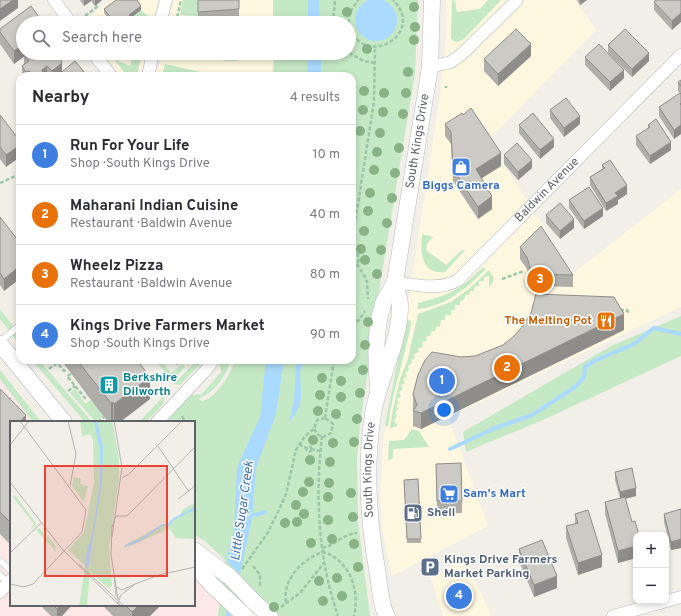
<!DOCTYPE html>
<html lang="en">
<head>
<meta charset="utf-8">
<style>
  body { margin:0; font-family:Overpass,sans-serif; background:#f7f7f7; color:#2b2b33 }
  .controls { position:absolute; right:12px; bottom:12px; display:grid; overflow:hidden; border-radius:8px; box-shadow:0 2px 6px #0003 }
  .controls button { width:36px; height:36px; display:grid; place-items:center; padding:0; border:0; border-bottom:1px solid #e1e1e2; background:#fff; color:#2b2b33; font:20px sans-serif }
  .you { position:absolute; left:444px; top:410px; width:14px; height:14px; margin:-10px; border:3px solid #fff; border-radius:50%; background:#1a73e8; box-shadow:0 0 0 6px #1a73e833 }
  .badge { display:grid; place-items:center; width:26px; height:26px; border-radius:50%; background:#ea4335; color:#fff; font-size:13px; font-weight:700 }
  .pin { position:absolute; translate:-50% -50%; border:2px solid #fff; box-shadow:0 1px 4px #0006 }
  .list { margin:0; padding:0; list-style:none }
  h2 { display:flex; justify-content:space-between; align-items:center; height:52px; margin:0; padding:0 16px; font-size:17px }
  h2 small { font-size:13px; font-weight:400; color:#7c7c81 }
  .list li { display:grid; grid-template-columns:26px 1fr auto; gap:12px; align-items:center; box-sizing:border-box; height:60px; padding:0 16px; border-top:1px solid #e1e1e2 }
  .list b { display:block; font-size:15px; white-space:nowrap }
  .list p { margin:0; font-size:13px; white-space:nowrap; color:#7c7c81 }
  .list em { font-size:13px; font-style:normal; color:#7c7c81 }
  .icon { flex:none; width:22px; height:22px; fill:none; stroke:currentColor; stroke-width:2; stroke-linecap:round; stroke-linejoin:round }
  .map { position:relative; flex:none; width:681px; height:616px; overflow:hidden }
  .search { position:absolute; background:#fff; box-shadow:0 2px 6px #0003; left:16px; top:16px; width:340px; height:44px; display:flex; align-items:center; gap:10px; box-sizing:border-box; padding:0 14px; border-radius:22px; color:#7c7c81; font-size:15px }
  .panel { position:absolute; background:#fff; box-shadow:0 2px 6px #0003; left:16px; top:72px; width:340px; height:292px; border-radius:12px }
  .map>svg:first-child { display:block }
  .commercial { fill:#fef7e0 }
  .medical { fill:#fce8e6 }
  .green { fill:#c5e8c5 }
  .water { fill:#aadaff }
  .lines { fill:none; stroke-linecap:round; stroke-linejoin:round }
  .stream { stroke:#aadaff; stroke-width:4 }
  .lane-casing { stroke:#b5b8bc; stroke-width:7 }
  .street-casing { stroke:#b5b8bc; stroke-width:13 }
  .secondary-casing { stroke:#b6babf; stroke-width:17 }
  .path { stroke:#9cc7a9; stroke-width:2.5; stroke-dasharray:4 2; stroke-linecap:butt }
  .lane { stroke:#fff; stroke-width:6 }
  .street { stroke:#fff; stroke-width:12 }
  .secondary { stroke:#fff; stroke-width:16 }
  .secondary-bridge-casing { stroke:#b6babf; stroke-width:17; stroke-linecap:butt }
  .secondary-bridge { stroke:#fff; stroke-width:16 }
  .tree { fill:#89b387 }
  .wall { fill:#afaea9 }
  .shaded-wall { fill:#8f8d8a }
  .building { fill:#cccac5; stroke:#8f8d8a }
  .labels { text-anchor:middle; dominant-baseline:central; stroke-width:3; stroke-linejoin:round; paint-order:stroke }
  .street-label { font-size:12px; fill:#5f6368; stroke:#fff }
  .shop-label { font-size:12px; font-weight:bold; fill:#366cbe; stroke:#fff }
  .food-label { font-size:12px; font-weight:bold; fill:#c56008; stroke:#fff; text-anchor:end }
  .culture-label { font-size:12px; font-weight:bold; fill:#0d838f; stroke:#fff; text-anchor:start }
  .service-label { font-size:12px; font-weight:bold; fill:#4e5e75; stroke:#fff; text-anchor:start }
  .water-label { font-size:13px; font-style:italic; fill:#4174aa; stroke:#fff }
  .inset-river { fill:none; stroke:#aadaff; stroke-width:2 }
  .inset-road { fill:none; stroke:#b3b3b1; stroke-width:1 }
  .view { fill:#ea4335; fill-opacity:0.15; stroke:#ea4335; stroke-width:2 }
  .inset-edge { fill:none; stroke:#5f6368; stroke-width:2 }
</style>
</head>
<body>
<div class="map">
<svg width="681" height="616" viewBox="0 0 681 616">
  <rect width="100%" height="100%" fill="#f1efe8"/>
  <g class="commercial">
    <path d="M111,0h47l-5,23h-72z"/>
    <path d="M174,0h99v23h-105z"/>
    <path d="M446,0h129l21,30 -108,110 53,82 29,54 111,-87v118l-233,110 40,109 -96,50 -10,-46 -2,-36 3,-53 22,-117 35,-228 6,-61z"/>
    <path d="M103,53h43l-5,23h-20z"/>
    <path d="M162,53h112l-1,23h-117z"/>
    <path d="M466,560l25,56h-48l-13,-40z"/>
  </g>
  <path class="medical" d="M0,370l41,52h-30v183h183v-27l40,38h-234z"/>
  <g class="green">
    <path d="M183,0h15v16l-18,-1z"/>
    <path d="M273,0h145l-3,73 -36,218 -19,135 -3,32 1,64 12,94h-91l-25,-22 -1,22h-35l7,-56 -20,-19 -11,-6v-113h-29l26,-28 2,1 9,-1 19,-22 -1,-8 1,-4h10c-4,15 -18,34 -33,39l4,2c13,-1 30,-29 33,-41h117v-284h-79l1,-23h75v-30h-76z"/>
    <path d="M452,0l3,1 2,11 23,-3 8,-9h13l-37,39 -6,3 -5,-1 -2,-3z"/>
    <path d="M141,10l9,8 -1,5h-18l-2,-4z"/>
    <path d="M133,53h9l-5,23h-10l-13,-17 16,7z"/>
    <path d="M203,53h37l3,4 -1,2c-13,6 -27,-1 -39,-6z"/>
    <path d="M165,64l36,8v4h-39z"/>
    <path d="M422,234l11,3 -6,7 -1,6 20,15 16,-15h3l-20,22c-24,3 -25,-21 -23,-38z"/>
    <path d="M483,267l3,2c-19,19 -41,38 -69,40l1,-6c31,-8 42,-13 65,-36z"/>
    <path d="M489,270l5,8 -3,8h-2v-10l-5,1v4h-5v5h-4l-1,5h-4l-1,4h-4l-1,5 -4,1v4h-5v5h-4v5h-6v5h-4l-1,6 -4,1 -1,4h-4v4l-5,2 1,4 -5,1 1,5 -5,1 1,4 -5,2 1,4 -4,2 1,3 -4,3 1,4 -4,3 2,3 -4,3 2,4 -4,2 2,4 -4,3 2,5 -4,2 2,4 -3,2 2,4 -3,4 2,3 -3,5 4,5 -8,2 3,-19 7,-30 8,-20 10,-45 33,-12 18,-13z"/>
    <path d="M0,309l20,26v10l-20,-26z"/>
    <path d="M681,316v40l-136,63 -79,33 -3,-20 148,-86z"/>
    <path d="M406,320l5,1v4c-7,35 -19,67 -23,102l-3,-2z"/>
    <path d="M32,360h7l53,62h-7z"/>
    <path d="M155,360h6l10,13 11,-9 3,3 -13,14z"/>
    <path d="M197,360h7l-24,25 -6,-1z"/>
    <path d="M0,370l41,52h-8l-33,-43z"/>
    <path d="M75,388l10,16 6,-4 13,16 -9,5 -25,-28z"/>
    <path d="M163,397l1,2 -1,5 -17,18h-7z"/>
    <path d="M412,429l7,2 10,16 -36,2v9l-5,3 1,-20 15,-1z"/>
  </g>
  <g class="water">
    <circle cx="376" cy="20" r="21"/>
    <path d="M308,0h11l1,23h-12z"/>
    <rect x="307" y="53" width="14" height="23"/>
    <path d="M266,360h18l-8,54 -20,54 -4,51 -12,55 -13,-12 2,-17 5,-14 3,-64 23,-50z"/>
    <path d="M299,360h5c0,4 -4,8 -4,12 0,21 6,32 -11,50l5,-22 2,-34z"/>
  </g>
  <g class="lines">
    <g class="stream">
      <path d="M450,449l43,-20 39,-14 43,-28 9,-10 1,-10 9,-6 40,-17 20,-16 27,6"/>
      <path d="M248,517l17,-5"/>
      <path d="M228,616l1,-9"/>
    </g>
    <g class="lane-casing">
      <g id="lane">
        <path d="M0,342l20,-17"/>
        <path d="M0,561l11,10"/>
        <path d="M0,575l8,8"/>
      </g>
    </g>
    <g class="street-casing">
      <g id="street">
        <path d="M54,0l17,23"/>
        <path d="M160,23l6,-23"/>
        <path d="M93,53l18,23"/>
        <path d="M430,67l21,-5 11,-8 55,-54"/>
        <path d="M148,76l5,-23"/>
        <path id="s1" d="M395,282c21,3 44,9 63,-2l223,-225"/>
        <path d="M157,422l51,-54 5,-8"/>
        <path d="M0,592l11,-12"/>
        <path d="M613,616l68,-19"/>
      </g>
    </g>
    <g class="secondary-casing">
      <g id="secondary">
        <path d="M0,344l64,78"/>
        <path d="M378,388c-2,-28 -4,-59 6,-87 3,-7 8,-12 11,-19"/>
        <path d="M194,550l36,27"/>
        <path d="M194,565l18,20"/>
        <path d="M254,602l16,14"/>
        <path id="s2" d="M387,616c-6,-8 -8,-36 -10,-47 -9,-51 -12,-104 -4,-155 6,-37 27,-70 27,-108 0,-9 -4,-16 -5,-24l35,-215 2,-67"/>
      </g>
    </g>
    <g class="path">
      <path d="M85,16l13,-10 -2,-1"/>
      <path d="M176,23l5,-23"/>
      <path d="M333,23l2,-23"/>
      <path d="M349,23c11,49 79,12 44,-23"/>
      <path d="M349,23v-9l9,-14"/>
      <path d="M349,53l15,8 11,2"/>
      <path d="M446,86v2"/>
      <path d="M0,183l20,-9"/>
      <path d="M352,243l22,-142 1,-54"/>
      <path d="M352,250c6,2 8,7 6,13l-6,4"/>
      <path d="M352,259l7,1"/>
      <path d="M357,264l10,17 1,18"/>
      <path d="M502,279l22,-8"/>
      <path d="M620,310h7l2,4"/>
      <path d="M504,317l19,8"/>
      <path d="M352,326l8,-7 5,-8"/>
      <path d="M55,360l9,11 3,-2"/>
      <path d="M49,369l8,-6"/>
      <path d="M71,374l-4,2 18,22 3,-2"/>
      <path d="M68,391l7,-5"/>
      <path d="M182,416l3,6"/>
      <path d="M325,418l9,-58"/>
      <path d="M98,422l6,-5"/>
      <path d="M314,429l3,5 6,3 8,-4 2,-9 -8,-6"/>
      <path d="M194,436v5"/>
      <path d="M322,436c-7,61 -4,122 16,180"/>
      <path d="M299,444l7,4"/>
      <circle cx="309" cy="449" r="2.5"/>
      <path d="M311,449l9,2"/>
      <path d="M322,548c14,-3 21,-14 35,-15"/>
      <path d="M253,566l7,9v11"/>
      <path d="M242,569l25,-35 11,-22 8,-18 10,-44 9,-14 9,-7 3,-9 8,-2"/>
      <path d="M286,602c-4,-23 17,-43 37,-50 27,8 37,38 31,64"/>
      <path d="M281,607l19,-14 24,-30"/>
    </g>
    <use href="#lane" class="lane"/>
    <use href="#street" class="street"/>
    <use href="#secondary" class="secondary"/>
    <g class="secondary-bridge-casing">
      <g id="secondary-bridge">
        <path d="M230,577l24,25"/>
        <path d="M212,585l33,31"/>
      </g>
    </g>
    <use href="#secondary-bridge" class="secondary-bridge"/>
  </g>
  <g class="tree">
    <circle cx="414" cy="7" r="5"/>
    <circle cx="347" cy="12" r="5"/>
    <circle cx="415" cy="27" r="5"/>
    <circle cx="414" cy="40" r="5"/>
    <circle cx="367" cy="49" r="5"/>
    <circle cx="408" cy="72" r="5"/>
    <circle cx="364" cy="91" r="5"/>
    <circle cx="384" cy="93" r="5"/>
    <circle cx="406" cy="93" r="5"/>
    <circle cx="363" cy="110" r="5"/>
    <circle cx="383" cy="112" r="5"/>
    <circle cx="403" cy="114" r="5"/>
    <circle cx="360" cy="131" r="5"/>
    <circle cx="380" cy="133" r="5"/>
    <circle cx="399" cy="148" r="5"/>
    <circle cx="377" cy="152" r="5"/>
    <circle cx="374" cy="170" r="5"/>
    <circle cx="395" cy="173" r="5"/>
    <circle cx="370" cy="193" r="5"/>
    <circle cx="392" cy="198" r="5"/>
    <circle cx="368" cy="211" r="5"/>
    <circle cx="387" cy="223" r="5"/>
    <circle cx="364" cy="231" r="5"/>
    <circle cx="361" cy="249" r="5"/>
    <circle cx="381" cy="250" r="5"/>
    <circle cx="365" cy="260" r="5"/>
    <circle cx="377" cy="274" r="5"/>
    <circle cx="368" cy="322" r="5"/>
    <circle cx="365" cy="345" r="5"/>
    <circle cx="363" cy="370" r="5"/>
    <circle cx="322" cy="378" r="5"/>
    <circle cx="341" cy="381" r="5"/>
    <circle cx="360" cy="393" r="5"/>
    <circle cx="320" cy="395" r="5"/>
    <circle cx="341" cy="397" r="5"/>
    <circle cx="318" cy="411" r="5"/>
    <circle cx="336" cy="414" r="5"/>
    <circle cx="357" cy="419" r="5"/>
    <circle cx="313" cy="440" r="5"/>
    <circle cx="354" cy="442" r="5"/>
    <circle cx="333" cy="443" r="5"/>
    <circle cx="310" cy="460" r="5"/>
    <circle cx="330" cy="462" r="5"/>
    <circle cx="309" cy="482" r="5"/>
    <circle cx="329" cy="483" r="5"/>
    <circle cx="303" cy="492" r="5"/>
    <circle cx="351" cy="493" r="5"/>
    <circle cx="328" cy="497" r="5"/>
    <circle cx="296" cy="505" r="5"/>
    <circle cx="304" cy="514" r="5"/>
    <circle cx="353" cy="517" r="5"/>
    <circle cx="328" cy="520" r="5"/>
    <circle cx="297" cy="522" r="5"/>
    <circle cx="285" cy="523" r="5"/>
    <circle cx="332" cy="539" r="5"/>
    <circle cx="311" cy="543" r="5"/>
    <circle cx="354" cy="544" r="5"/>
    <circle cx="358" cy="567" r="5"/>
    <circle cx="337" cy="578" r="5"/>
    <circle cx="319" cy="581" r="5"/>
    <circle cx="342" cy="596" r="5"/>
    <circle cx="323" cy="601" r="5"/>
    <circle cx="274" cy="607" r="5"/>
  </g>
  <g class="wall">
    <path d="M80,0h22l-7,6 -4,-5 -7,5z"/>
    <rect x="198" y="0" width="41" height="23"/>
    <path d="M577,0h10l-7,5z"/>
    <path d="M681,0l-9,30 -18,-20v-8z"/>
    <path d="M104,9l37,1 -10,8 1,4 -1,1h-19l-8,-10z"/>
    <path d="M0,29l23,24h36v2l2,6 1,11 23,4h-63v-10l2,-2v-8l-10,8 -14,-20z"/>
    <path d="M608,45l41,16 -17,16 -24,-24z"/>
    <path d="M531,56l-33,30 -14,-15v-12z"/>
    <path d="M585,57l39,21 -14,13 -25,-26z"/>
    <path d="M681,80v54l-7,5 -15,-23v-9l21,-14 -2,-2v-9z"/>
    <path d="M550,110l30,14 -16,13 -14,-19z"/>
    <path d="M0,115l20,26 -14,26 -6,-8z"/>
    <path d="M445,124l56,42 -20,12 11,31 -14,10 -25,-38 -2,-37 -6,-8z"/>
    <path d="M519,125l35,22 -14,12 -21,-26z"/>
    <path d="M648,125l23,25 -21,14 -14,-19v-9l12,-7z"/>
    <path d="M504,155l28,13 -14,12 -14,-16z"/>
    <path d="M602,165l25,29 -9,6v4l-12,7 -16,-26v-8l12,-8z"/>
    <path d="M569,200l34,16 -19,13 -15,-21z"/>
    <path d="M546,215l28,13 -14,11 -14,-16z"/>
    <path d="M0,217l20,26v62l-1,-1v-12l-1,-2v-10l-14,11 -4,-6z"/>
    <path d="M520,247l53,28v12l-41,-1 -5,-17 -7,-10z"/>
    <path d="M624,330l-203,99 -8,-3v-32l48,-37 14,-1z"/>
    <path d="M61,360h77l12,39 -30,23h-12l-17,-22z"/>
    <path d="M173,360h8l-4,5z"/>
    <path d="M0,389l26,33h-15v123l-11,-11z"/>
    <path d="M436,464l26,37v12l-25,1z"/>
    <path d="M615,472l21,24 -11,3 11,36v23l-18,5 -13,-49v-12l15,-4 -5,-18z"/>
    <path d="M418,479l3,64h-14l-3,-63z"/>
    <path d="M681,509v39l-10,2 -7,-28v-8z"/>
    <path d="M575,514l27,53 -24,8 -12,-37v-12l9,-2z"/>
    <path d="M519,549l38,39 -23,9 -15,-36z"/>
    <path d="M40,605h32l-10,11h-11z"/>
    <path d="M102,605h58v1l-10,10h-37z"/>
  </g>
  <g class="shaded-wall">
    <path d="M13,0h5v8l-18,13v-12z"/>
    <path d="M84,0h7v1l-7,5z"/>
    <path d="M95,0h7l-7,6z"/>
    <path d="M580,0h7l-7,5z"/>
    <path d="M141,6v4l-12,9v-4z"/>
    <path d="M681,13v9l-9,8v-9z"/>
    <path d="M39,17v6l-2,-4z"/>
    <path d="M132,18v4l-1,1h-6z"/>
    <path d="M531,44v12l-33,30v-12z"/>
    <path d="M23,45v8h6l-15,11v-13z"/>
    <path d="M649,53v8l-17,16v-8z"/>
    <path d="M61,58v6l1,-1v12l-10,1v-5l8,-12z"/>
    <path d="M47,66v10h-11l6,-6z"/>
    <path d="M624,70v8l-14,13v-9z"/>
    <path d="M29,71v5h-3v-4z"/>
    <path d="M580,116v8l-16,13v-9z"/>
    <path d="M681,125v9l-7,5v-9z"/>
    <path d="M554,139v8l-14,12v-9z"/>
    <path d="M671,142v8l-21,14v-8z"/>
    <path d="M20,145v12l-14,10v-12z"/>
    <path d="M501,153v13l-25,16v-13z"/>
    <path d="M532,160v8l-14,12v-8z"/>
    <path d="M627,185v9l-9,6v4l-12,7v-8l9,-10z"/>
    <path d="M492,196v13l-14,10v-12z"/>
    <path d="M603,208v8l-19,13v-8z"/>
    <path d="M574,219v9l-14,11v-8z"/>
    <path d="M18,268v12l-14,11v-12z"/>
    <path d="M624,314v16l-203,99v-16z"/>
    <path d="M177,360h4l-4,5z"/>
    <path d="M150,377v22l-30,23h-6v-18z"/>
    <path d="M113,402v20h-2v-19z"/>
    <path d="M26,415v7h-6z"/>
    <path d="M636,488v8l-16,4v-8z"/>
    <path d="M681,539v9l-10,2v-8z"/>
    <path d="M636,546v12l-18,5v-12z"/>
    <path d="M602,555v12l-24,8v-12z"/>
    <path d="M557,576v12l-23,9v-12z"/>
    <path d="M60,605h12l-10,11h-5v-7z"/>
    <path d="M139,605h21v1l-10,10h-18v-4z"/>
  </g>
  <g class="building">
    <path d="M0,0h13l-13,9z"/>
    <path d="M116,0h21l4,6 -12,9 3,3 -7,5h-10l-11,-14z"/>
    <path d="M198,0h41v9l-41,3z"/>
    <path d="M656,0h25v13l-9,8 -18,-19z"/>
    <path d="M31,6l8,11 -2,2 2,4h-16v22l-9,6 -14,-19v-3z"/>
    <path d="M516,29l15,15 -33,30 -14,-15z"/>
    <path d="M625,29l24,24 -17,16 -24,-24z"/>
    <path d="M599,44l25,26 -14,12 -25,-25z"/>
    <path d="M28,53h30l3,5 -1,1 2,4 -10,8 -5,-5 -5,4 1,3 -7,3h-3l-4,-5 -3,1 -4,-6 7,-5 -5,-6z"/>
    <path d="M75,61l10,12 -3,3h-25z"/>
    <path d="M681,80v6l-3,-4z"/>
    <path d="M680,93l1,1v9l-1,1 1,1v20l-7,5 -15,-23z"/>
    <path d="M566,98l14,18 -16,12 -14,-18z"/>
    <path d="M471,108l30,45 -25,16 16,27 -14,11 -25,-38 -2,-37 -6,-8 17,-11 1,2z"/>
    <path d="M533,113l21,26 -14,11 -21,-25z"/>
    <path d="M0,115l20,26v4l-14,10 -6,-8z"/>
    <path d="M656,119l15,23 -21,14 -14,-20 14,-9 -2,-2z"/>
    <path d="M517,143l15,17 -14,12 -14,-17z"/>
    <path d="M610,160l17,25 -12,8 3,3 -12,7 -16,-26 15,-9 -3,-3z"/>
    <path d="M589,187l14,21 -19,13 -15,-21z"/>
    <path d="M560,203l14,16 -14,12 -14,-16z"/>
    <path d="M0,217l20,26v23l-16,13 -4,-6z"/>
    <path d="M541,226l32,49 -41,-1 -5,-17 -7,-10z"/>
    <path d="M536,294l78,3 10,17 -203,99 -8,-2 4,-6 -4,-11 5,-19 7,-15 7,-8 29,5 14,-1 28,-11 11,-9 9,-10 8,-13z"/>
    <path d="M77,360h60l13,17 -36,27 -1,-2 -2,1 -20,-25z"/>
    <path d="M0,389l26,26 -6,7h-9v101l-11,-11z"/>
    <path d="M461,463l1,38h-25l-1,-37z"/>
    <path d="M632,468l4,20 -16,4 -5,-20z"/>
    <path d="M418,479l3,60h-14l-3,-59z"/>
    <path d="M625,497l7,25 3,-1 4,14h-3v11l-18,5 -13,-49z"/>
    <path d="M681,509v30l-10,3 -7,-28z"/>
    <path d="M588,510l14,45 -24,8 -12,-37 12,-3 -3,-9z"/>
    <path d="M542,540l15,36 -23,9 -15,-36z"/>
    <path d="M53,605h7l-3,4z"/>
    <path d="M125,605h14l-7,7z"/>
  </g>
  <defs>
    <g id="shop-square" transform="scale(1)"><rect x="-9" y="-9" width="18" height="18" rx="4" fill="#3f7fe0" stroke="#fff"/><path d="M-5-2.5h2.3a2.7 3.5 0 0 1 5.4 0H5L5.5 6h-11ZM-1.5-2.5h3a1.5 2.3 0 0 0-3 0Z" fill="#fff"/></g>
    <g id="restaurant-square" transform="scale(1)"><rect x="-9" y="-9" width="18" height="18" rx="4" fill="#e8710a" stroke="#fff"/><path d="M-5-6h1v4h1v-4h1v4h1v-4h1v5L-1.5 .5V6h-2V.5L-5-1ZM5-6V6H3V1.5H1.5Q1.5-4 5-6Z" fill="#fff"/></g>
    <g id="building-square" transform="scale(1)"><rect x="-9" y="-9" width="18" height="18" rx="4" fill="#0f9aa8" stroke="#fff"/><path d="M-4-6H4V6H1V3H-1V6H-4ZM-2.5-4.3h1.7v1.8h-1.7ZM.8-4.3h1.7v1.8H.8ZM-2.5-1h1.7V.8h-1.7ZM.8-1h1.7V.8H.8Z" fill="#fff"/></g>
    <g id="supermarket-square" transform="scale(1)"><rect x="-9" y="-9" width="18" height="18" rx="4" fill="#3f7fe0" stroke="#fff"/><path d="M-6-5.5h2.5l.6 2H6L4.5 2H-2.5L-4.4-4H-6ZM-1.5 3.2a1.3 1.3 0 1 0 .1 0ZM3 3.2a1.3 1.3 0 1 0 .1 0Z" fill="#fff"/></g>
    <g id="fuel-square" transform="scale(1)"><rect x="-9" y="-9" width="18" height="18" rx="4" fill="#5c6f8a" stroke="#fff"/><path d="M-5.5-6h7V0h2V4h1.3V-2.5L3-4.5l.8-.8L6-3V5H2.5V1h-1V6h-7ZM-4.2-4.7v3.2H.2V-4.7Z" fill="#fff"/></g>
    <g id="parking-square" transform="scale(1)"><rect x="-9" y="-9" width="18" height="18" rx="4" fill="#5c6f8a" stroke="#fff"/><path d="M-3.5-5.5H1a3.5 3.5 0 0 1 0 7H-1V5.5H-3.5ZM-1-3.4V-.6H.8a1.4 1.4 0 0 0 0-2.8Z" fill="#fff"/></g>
  </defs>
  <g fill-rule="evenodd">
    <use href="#shop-square" x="461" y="167"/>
    <use href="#restaurant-square" x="606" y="321"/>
    <use href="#building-square" x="109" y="385"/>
    <use href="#supermarket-square" x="449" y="494"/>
    <use href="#fuel-square" x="413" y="513"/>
    <use href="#parking-square" x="430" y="567"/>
  </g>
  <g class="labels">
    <g class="street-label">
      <text stroke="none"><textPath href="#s2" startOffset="483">South Kings Drive</textPath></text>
      <text stroke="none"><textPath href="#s1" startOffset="191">Baldwin Avenue</textPath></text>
      <text stroke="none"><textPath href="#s2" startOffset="148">South Kings Drive</textPath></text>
    </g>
    <g class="shop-label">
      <text x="461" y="186">Biggs Camera</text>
      <text x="463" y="494" text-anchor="start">Sam's Mart</text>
    </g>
    <g class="food-label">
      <text x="592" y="321">The Melting Pot</text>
    </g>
    <g class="culture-label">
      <text x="123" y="378">Berkshire<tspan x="123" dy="14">Dilworth</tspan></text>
    </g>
    <g class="service-label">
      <text x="427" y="513">Shell</text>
      <text x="444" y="560">Kings Drive Farmers<tspan x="444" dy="14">Market Parking</tspan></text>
    </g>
    <g class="water-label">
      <text transform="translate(243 511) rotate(-82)">Little Sugar Creek</text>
    </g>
  </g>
  <g transform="translate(10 421)">
    <rect width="185" height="185" fill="#f1efe8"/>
    <path d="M70,0h32l7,37v21l-10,69 3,38 -4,2 -18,-16 -3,33 2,1h-10l6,-40 -17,-16 16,-18 10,-50 -1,-41 -2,-7 -9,2zM64,56l7,2 -1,5 8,2 -4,16 -12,-16zM5,74l20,27 1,3 -6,5 4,-6 -21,-27 -3,3zM185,82v36l-20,-1 -3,-7 -4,-2 -40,18v-4l52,-26 2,-7zM30,106l19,23 -5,-4 3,7 -21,-23 3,-2 12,14z" fill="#c5e8c5"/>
    <path d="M84,0h3l6,26 -1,36 -14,86 -3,-3 2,-17 4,-9 9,-56v-33z" fill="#aadaff"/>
    <path class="inset-river" d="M115,125l15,-6 22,-15h6l6,-6 21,-11"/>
    <path class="inset-road" d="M58,0l8,33 -6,32M0,24l19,-24M148,25l31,46M112,57l7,-4 53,-53M0,61l52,67 58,57M168,78l17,-13M106,95h11l68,-69M106,95l-4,11 -1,28 8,50M102,116l10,-70 -8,-46M0,132l31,-30M69,143l45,42M104,155l2,20M0,163l14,3 9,-3 49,-52 4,-22 -66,-89M125,163l24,-9 36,-8M107,166l5,3 13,-6 -14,11 -2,5"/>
    <path class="view" d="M35,45h122v110h-122z"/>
    <rect width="185" height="185" class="inset-edge"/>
  </g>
</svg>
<div class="controls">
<button>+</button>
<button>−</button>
</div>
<div class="you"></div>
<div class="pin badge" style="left:442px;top:381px;background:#3f7fe0">1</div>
<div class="pin badge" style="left:507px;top:368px;background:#e8710a">2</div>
<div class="pin badge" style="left:540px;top:280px;background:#e8710a">3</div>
<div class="pin badge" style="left:459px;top:596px;background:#3f7fe0">4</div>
<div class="search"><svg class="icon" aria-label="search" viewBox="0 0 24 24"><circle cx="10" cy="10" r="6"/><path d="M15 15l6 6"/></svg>Search here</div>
<section class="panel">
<h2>Nearby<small>4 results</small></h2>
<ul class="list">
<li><span class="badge" style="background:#3f7fe0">1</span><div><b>Run For Your Life</b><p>Shop · South Kings Drive</p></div><em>10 m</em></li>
<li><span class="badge" style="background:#e8710a">2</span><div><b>Maharani Indian Cuisine</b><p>Restaurant · Baldwin Avenue</p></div><em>40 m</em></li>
<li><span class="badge" style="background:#e8710a">3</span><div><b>Wheelz Pizza</b><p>Restaurant · Baldwin Avenue</p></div><em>80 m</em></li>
<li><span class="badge" style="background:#3f7fe0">4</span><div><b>Kings Drive Farmers Market</b><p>Shop · South Kings Drive</p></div><em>90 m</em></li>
</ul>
</section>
</div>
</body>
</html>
